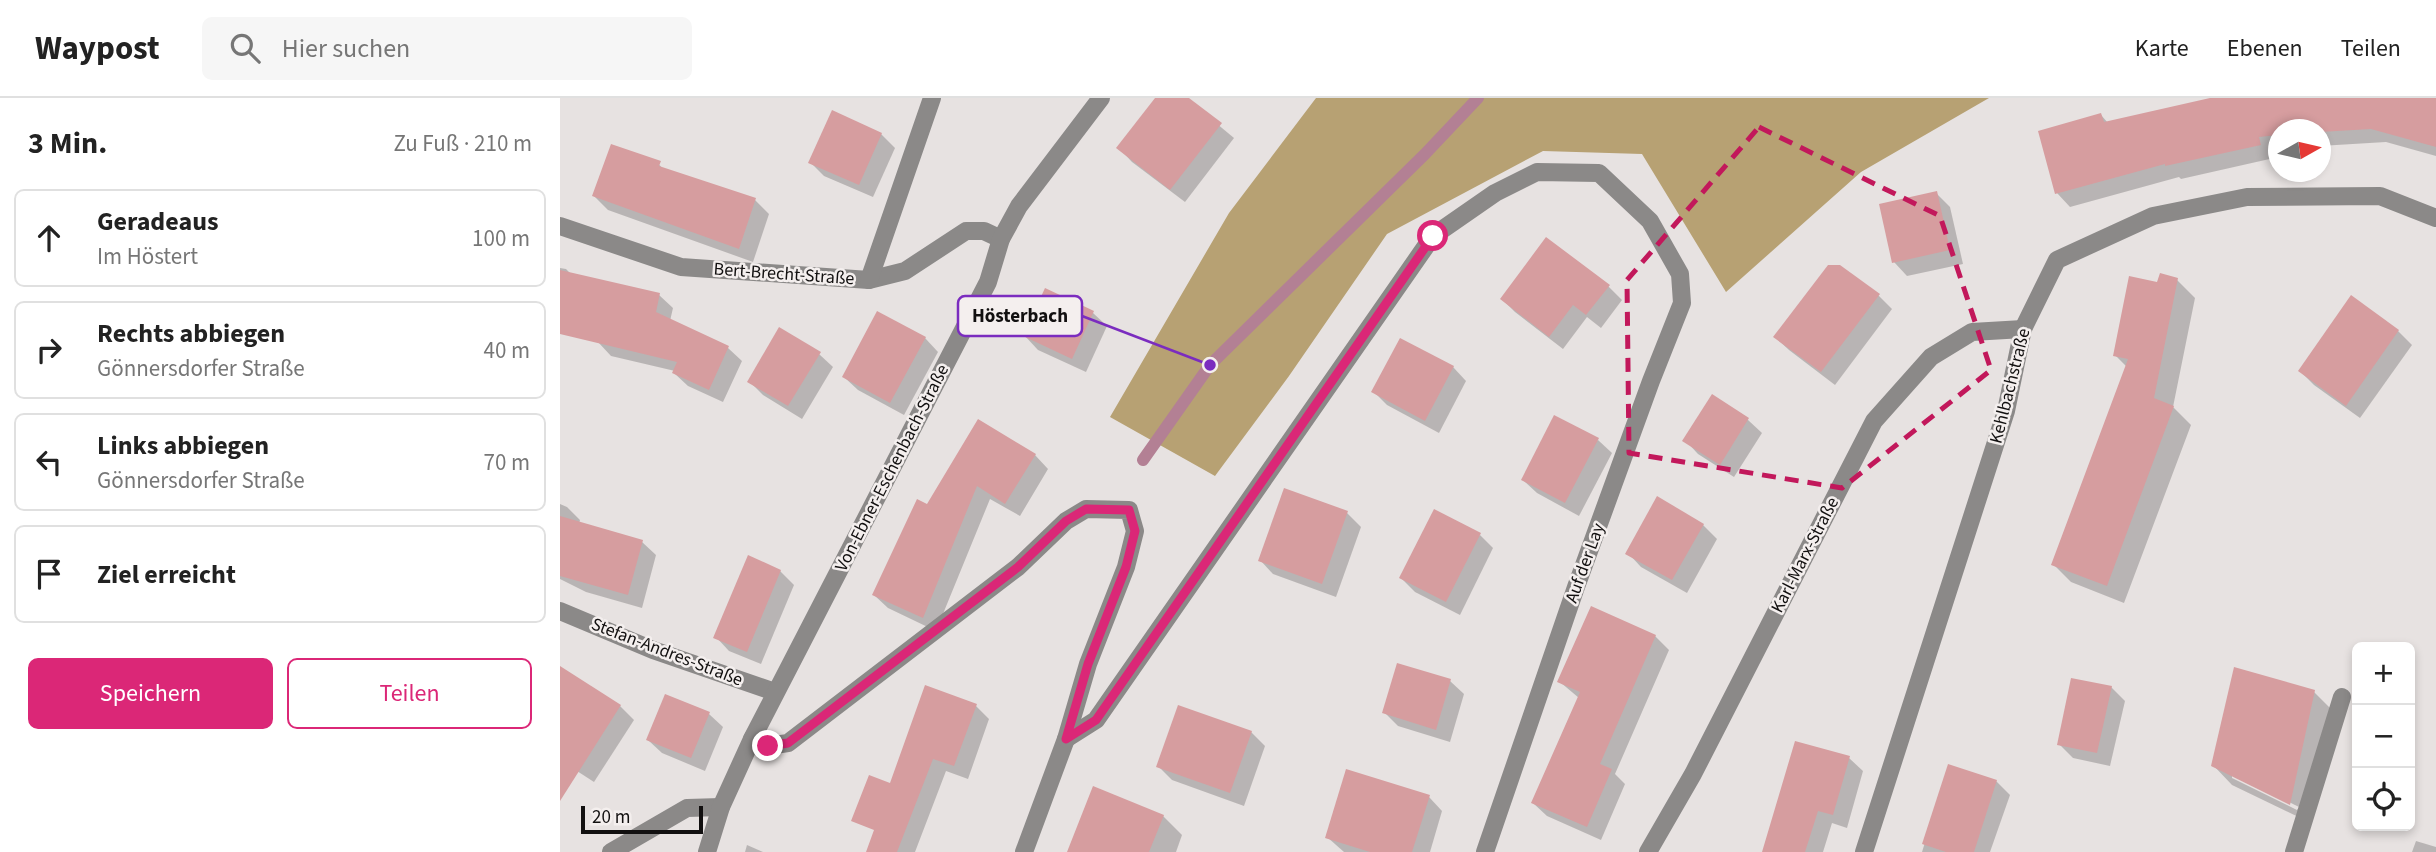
<!DOCTYPE html>
<html lang="de">
<head>
<meta charset="utf-8">
<style>
  body { margin:0; font-family:"Source Sans 3",sans-serif; background:#f6f6f6; color:#222 }
  .controls { position:absolute; right:21px; bottom:21px; display:grid; overflow:hidden; border-radius:10px; box-shadow:0 4px 10px #0003 }
  .controls button { width:63px; height:63px; display:grid; place-items:center; padding:0; border:0; border-bottom:2px solid #e0e0e0; background:#fff; color:#222; font:35px sans-serif }
  .compass { position:absolute; left:1708px; top:21px; width:63px; height:63px; border-radius:50%; background:#fff; box-shadow:0 4px 10px #0003; rotate:82deg }
  .scale { position:absolute; left:21px; bottom:18px; width:122px; box-sizing:border-box; padding-left:7px; border:4px solid #121010; border-top:0; font-size:19px; line-height:24px; white-space:nowrap; color:#121010; -webkit-text-stroke:5px #f4efee; paint-order:stroke }
  .stop { position:absolute; width:21px; height:21px; margin:-16px; border:5px solid #db2777; border-radius:50%; background:#fff }
  .stop.end { background:#db2777; border-color:#fff; box-shadow:0 2px 7px #0008 }
  .list { margin:0; padding:0; list-style:none }
  h2 { display:flex; justify-content:space-between; align-items:center; height:91px; margin:0; padding:0 28px; font-size:30px }
  h2 small { font-size:23px; font-weight:400; color:#767676 }
  .list li { display:grid; grid-template-columns:46px 1fr auto; gap:21px; align-items:center; box-sizing:border-box; height:98px; margin:0 14px 14px; padding:0 14px; border:2px solid #e0e0e0; border-radius:10px }
  .list b { display:block; font-size:26px; white-space:nowrap }
  .list p { margin:0; font-size:23px; white-space:nowrap; color:#767676 }
  .list em { font-size:23px; font-style:normal; color:#767676 }
  .actions { display:flex; gap:14px; padding:21px 28px }
  .actions a { flex:1; padding:16px 0; border:2px solid #db2777; border-radius:10px; text-align:center; font-size:24px; color:#db2777 }
  .actions .main { background:#db2777; color:#fff }
  .icon { flex:none; width:38px; height:38px; fill:none; stroke:currentColor; stroke-width:2; stroke-linecap:round; stroke-linejoin:round }
  .map { position:relative; flex:none; width:1876px; height:754px; overflow:hidden }
  header { display:flex; align-items:center; gap:42px; box-sizing:border-box; height:98px; padding:0 35px; background:#fff; border-bottom:2px solid #e0e0e0 }
  header strong { font-size:33px }
  nav { display:flex; gap:38px; margin-inline-start:auto; font-size:24px }
  .search { width:490px; height:63px; background:#f6f6f6; display:flex; align-items:center; gap:18px; box-sizing:border-box; padding:0 24px; border-radius:10px; color:#767676; font-size:26px }
  main { display:flex }
  aside { flex:1; background:#fff }
  .map>svg:first-child { display:block }
  .forest { fill:#b7a173 }
  .shadow { fill:#0003; fill-rule:evenodd }
  .lines { fill:none; stroke-linecap:round; stroke-linejoin:round }
  .stream { stroke:#b38094; stroke-width:12 }
  .building { fill:#d69d9f }
  .minor { stroke:#8b8988; stroke-width:18 }
  .route { stroke:#db2777; stroke-width:9 }
  .marked { fill:none; stroke:#c2185b; stroke-width:5; stroke-dasharray:14 9; stroke-linejoin:round }
  .labels { text-anchor:middle; dominant-baseline:central; stroke-width:5; stroke-linejoin:round; paint-order:stroke }
  .street-label { font-size:18px; fill:#121010; stroke:#f4efee }
  .leader { fill:none; stroke:#7b2cbf; stroke-width:2.5 }
  .callout-dot { fill:#7b2cbf; stroke:#f4efee; stroke-width:2.5 }
  .callout { fill:#f4efee; stroke:#7b2cbf; stroke-width:2.5 }
  .callout-label { font-size:19px; text-anchor:middle; font-weight:bold; fill:#121010 }
</style>
</head>
<body>
<header>
<strong>Waypost</strong>
<div class="search"><svg class="icon" aria-label="search" viewBox="0 0 24 24"><circle cx="10" cy="10" r="6"/><path d="M15 15l6 6"/></svg>Hier suchen</div>
<nav><a>Karte</a><a>Ebenen</a><a>Teilen</a></nav>
</header>
<main>
<aside>
<h2>3 Min.<small>Zu Fuß · 210 m</small></h2>
<ul class="list">
<li><svg class="icon" aria-label="ahead" viewBox="0 0 24 24"><path d="M12 20V5M6 11l6-6 6 6"/></svg><div><b>Geradeaus</b><p>Im Höstert</p></div><em>100 m</em></li>
<li><svg class="icon" aria-label="right" viewBox="0 0 24 24"><path d="M7 20v-9h11M14 6l5 5-5 5"/></svg><div><b>Rechts abbiegen</b><p>Gönnersdorfer Straße</p></div><em>40 m</em></li>
<li><svg class="icon" aria-label="left" viewBox="0 0 24 24"><path d="M17 20v-9H6M10 6l-5 5 5 5"/></svg><div><b>Links abbiegen</b><p>Gönnersdorfer Straße</p></div><em>70 m</em></li>
<li><svg class="icon" aria-label="arrive" viewBox="0 0 24 24"><path d="M6 21V4h12l-3 4 3 4H6"/></svg><div><b>Ziel erreicht</b></div></li>
</ul>
<div class="actions"><a class="main">Speichern</a><a>Teilen</a></div>
</aside>
<div class="map">
<svg width="1876" height="754" viewBox="0 0 1876 754">
  <rect width="100%" height="100%" fill="#e7e2e1"/>
  <path class="forest" d="M756,0h673l-128,74 -135,120 -84,-138 -99,-3 -156,83 -98,142 -74,100 -105,-59 119,-204z"/>
  <g class="shadow">
    <path d="M597,0h29l48,40 -49,64 -53,-40 -13,-14z"/>
    <path d="M1658,0h218v58l-50,-14 -66,4v-16h-42v19l-6,1 2,8 -93,21 -2,-2 -109,30 -13,-14 44,-78 7,8z"/>
    <path d="M321,36l14,14 -22,49 -49,-21 -14,-14z"/>
    <path d="M96,63l7,8 92,31 14,14 -16,48 -145,-52 -14,-14z"/>
    <path d="M1376,95l14,14 13,57 -56,12 -13,-14z"/>
    <path d="M1280,168l39,30 13,13 -57,76 -46,-35 -14,-13z"/>
    <path d="M0,170l6,1 5,5 88,21 14,13 -3,13 58,27 14,13 -19,41 -35,-16 -14,-13 1,-2 -64,-15 -13,-14 -38,-11z"/>
    <path d="M1617,182l18,18 -22,109 18,18 -67,178 -53,-21 -18,-18 74,-197 -12,-12 43,-71z"/>
    <path d="M1048,188l14,14 -21,28 -14,-11 -24,32 -48,-37 -13,-13z"/>
    <path d="M1792,200l46,33 14,14 -52,73 -46,-33 -14,-14z"/>
    <path d="M533,215l14,13 -21,46 -48,-22 -13,-14z"/>
    <path d="M365,240l13,14 -34,63 -46,-25 -14,-13z"/>
    <path d="M259,256l14,13 -31,52 -39,-24 -14,-14z"/>
    <path d="M893,269l13,14 -27,52 -52,-28 -14,-14z"/>
    <path d="M1152,298l36,24 14,13 -28,44 -36,-23 -13,-14z"/>
    <path d="M1038,342l14,13 -33,63 -42,-23 -14,-13z"/>
    <path d="M475,357l13,14 -28,47 -30,-17 -54,132 -48,-23 -14,-13 54,-89z"/>
    <path d="M725,392l62,23 14,14 -25,70 -63,-23 -13,-14z"/>
    <path d="M0,406l7,3 13,13 -1,4 63,18 14,13 -14,53 -56,-16 -26,-13z"/>
    <path d="M1143,427l14,14 -30,54 -46,-26 -13,-14z"/>
    <path d="M920,437l13,13 -33,67 -45,-23 -14,-14z"/>
    <path d="M220,473l14,14 -33,79 -32,-13 -13,-14z"/>
    <path d="M1095,538l14,14 -54,124 10,10 -24,56 -54,-24 -14,-13 46,-105 -19,-16z"/>
    <path d="M890,583l14,13 -14,48 -52,-16 -14,-14z"/>
    <path d="M1551,589l14,14 -15,65 -37,-8 -14,-14z"/>
    <path d="M366,590l50,18 13,13 -21,60 -22,-8 -31,81h-27z"/>
    <path d="M1754,594l19,19 -24,111 -77,-37 -19,-20zM1672,676l67,33 -2,3 -65,-32z"/>
    <path d="M60,608l14,14 -40,62 -34,-22z"/>
    <path d="M149,616l14,13 -18,44 -43,-18 -14,-13z"/>
    <path d="M691,634l14,14 -21,60 -72,-26 -14,-14z"/>
    <path d="M1289,660l14,13 -16,57 -15,-5 -9,29h-60z"/>
    <path d="M1389,668l47,15 14,14 -20,57h-68z"/>
    <path d="M869,699l13,14 -12,41h-86l-17,-15z"/>
    <path d="M603,718l19,19 -6,17h-107z"/>
    <path d="M1856,743l20,6v5h-24z"/>
    <path d="M187,747l16,7h-18z"/>
  </g>
  <g class="lines">
    <path class="stream" d="M583,362l67,-95 215,-211 53,-56"/>
  </g>
  <g class="building">
    <path d="M595,0h34l33,25 -52,67 -54,-42z"/>
    <path d="M1650,0h226v49l-65,-18 -51,3v-2h-42v5l-19,2 2,8 -96,21v-2l-110,30 -17,-63 63,-18 3,9z"/>
    <path d="M272,12l50,23 -23,52 -51,-22z"/>
    <path d="M51,46l50,17 -2,5 97,32 -17,51 -147,-53z"/>
    <path d="M1377,93l13,59 -58,13 -13,-59z"/>
    <path d="M986,139l64,48 -24,30 -13,-10 -24,32 -49,-38z"/>
    <path d="M1268,167h12l40,29 -59,78 -48,-35z"/>
    <path d="M0,172l100,23 -4,19 73,34 -20,44 -37,-17 5,-11 -117,-28z"/>
    <path d="M1600,175l18,5 -24,120 20,8 -67,180 -56,-21 77,-206 -15,-3 16,-80 28,6z"/>
    <path d="M485,190l49,23 -22,48 -49,-23z"/>
    <path d="M1791,197l48,35 -53,76 -48,-35z"/>
    <path d="M317,213l49,26 -36,66 -48,-26z"/>
    <path d="M219,229l42,25 -33,54 -41,-24z"/>
    <path d="M840,240l54,28 -29,55 -54,-29z"/>
    <path d="M1152,296l37,24 -29,47 -38,-24z"/>
    <path d="M994,317l45,23 -34,65 -44,-23z"/>
    <path d="M418,321l58,35 -31,50 -28,-18 -54,132 -51,-23 45,-96 10,5z"/>
    <path d="M724,390l64,23 -26,73 -64,-23z"/>
    <path d="M1097,398l47,28 -32,56 -47,-26z"/>
    <path d="M874,411l47,24 -35,69 -47,-24z"/>
    <path d="M0,418l83,24 -15,55 -68,-19z"/>
    <path d="M188,457l33,15 -34,82 -34,-14z"/>
    <path d="M1031,508l65,29 -56,129 12,5 -25,58 -56,-24 49,-111 -23,-10z"/>
    <path d="M837,565l54,16 -15,51 -54,-17z"/>
    <path d="M0,568l61,39 -61,96z"/>
    <path d="M1674,569l81,23 -25,115 -79,-39z"/>
    <path d="M1511,580l41,8 -15,67 -40,-8z"/>
    <path d="M365,587l52,19 -23,62 -21,-7 -36,93h-31l8,-22 -23,-9 18,-46 21,8z"/>
    <path d="M105,596l45,18 -19,46 -45,-18z"/>
    <path d="M618,607l74,26 -22,62 -74,-26z"/>
    <path d="M1235,643l55,15 -17,59 -15,-4 -13,41h-43z"/>
    <path d="M1388,666l49,16 -23,72h-28l-24,-8z"/>
    <path d="M786,671l84,26 -18,57h-42l-45,-14z"/>
    <path d="M533,688l71,29 -15,37h-82z"/>
  </g>
  <g class="lines">
    <g class="minor">
      <path d="M0,128l121,41 188,13 36,-9 61,-40h18l17,8"/>
      <path d="M309,182l63,-182"/>
      <path d="M0,513l93,39 122,42"/>
      <path d="M192,641l16,7 20,-3 230,-176 48,-46 20,-12 43,1 6,21 -9,36 -38,97 -22,75 -42,113"/>
      <path d="M506,641l30,-19 337,-484 62,-43 42,-21 62,1 51,48 30,53 2,29 -31,78 -75,206 -91,265"/>
      <path d="M51,754l76,-44 34,-1"/>
      <path d="M147,754l14,-45 31,-68 236,-457 13,-43 18,-33 82,-108"/>
      <path d="M1088,754l45,-78 181,-353 57,-64 41,-25 51,-3"/>
      <path d="M1304,754l142,-441 17,-82 34,-69 96,-44 94,-19 133,-1 56,22"/>
      <path d="M1734,754l48,-155"/>
    </g>
  </g>
  <g class="lines">
    <path class="route" d="M208,648l20,-3 230,-176 48,-46 20,-12 43,1 6,21 -9,36 -38,97 -22,75 30,-19 337,-484"/>
  </g>
  <path class="marked" d="M1199,29l181,89 51,154 -149,118 -213,-35 -2,-173z"/>
  <g class="labels">
    <g class="street-label">
      <text transform="translate(224 176) rotate(4)">Bert-Brecht-Straße</text>
      <text transform="translate(1450 288) rotate(-76)">Kehlbachstraße</text>
      <text transform="translate(332 370) rotate(-63)">Von-Ebner-Eschenbach-Straße</text>
      <text transform="translate(1245 457) rotate(-63)">Karl-Marx-Straße</text>
      <text transform="translate(1025 465) rotate(-70)">Auf der Lay</text>
      <text transform="translate(107 554) rotate(21)">Stefan-Andres-Straße</text>
    </g>
  </g>
  <path class="leader" d="M650 267L522 218"/>
  <circle class="callout-dot" cx="650" cy="267" r="7"/>
  <rect class="callout" x="398" y="198" width="124" height="40" rx="7"/>
  <g class="callout-label">
    <text x="460" y="224">Hösterbach</text>
  </g>
</svg>
<div class="controls">
<button>+</button>
<button>−</button>
<button><svg class="icon" aria-label="locate" viewBox="0 0 24 24"><circle cx="12" cy="12" r="6"/><path d="M12 2v4M12 18v4M2 12h4M18 12h4"/></svg></button>
</div>
<svg class="compass" viewBox="-18 -18 36 36"><path d="M0-13l5 13h-10z" fill="#e53935"/><path d="M0 13l5-13h-10z" fill="#767676"/></svg>
<div class="scale">20 m</div>
<div class="stop" style="left:873px;top:138px"></div>
<div class="stop end" style="left:208px;top:648px"></div>
</div>
</main>
</body>
</html>
